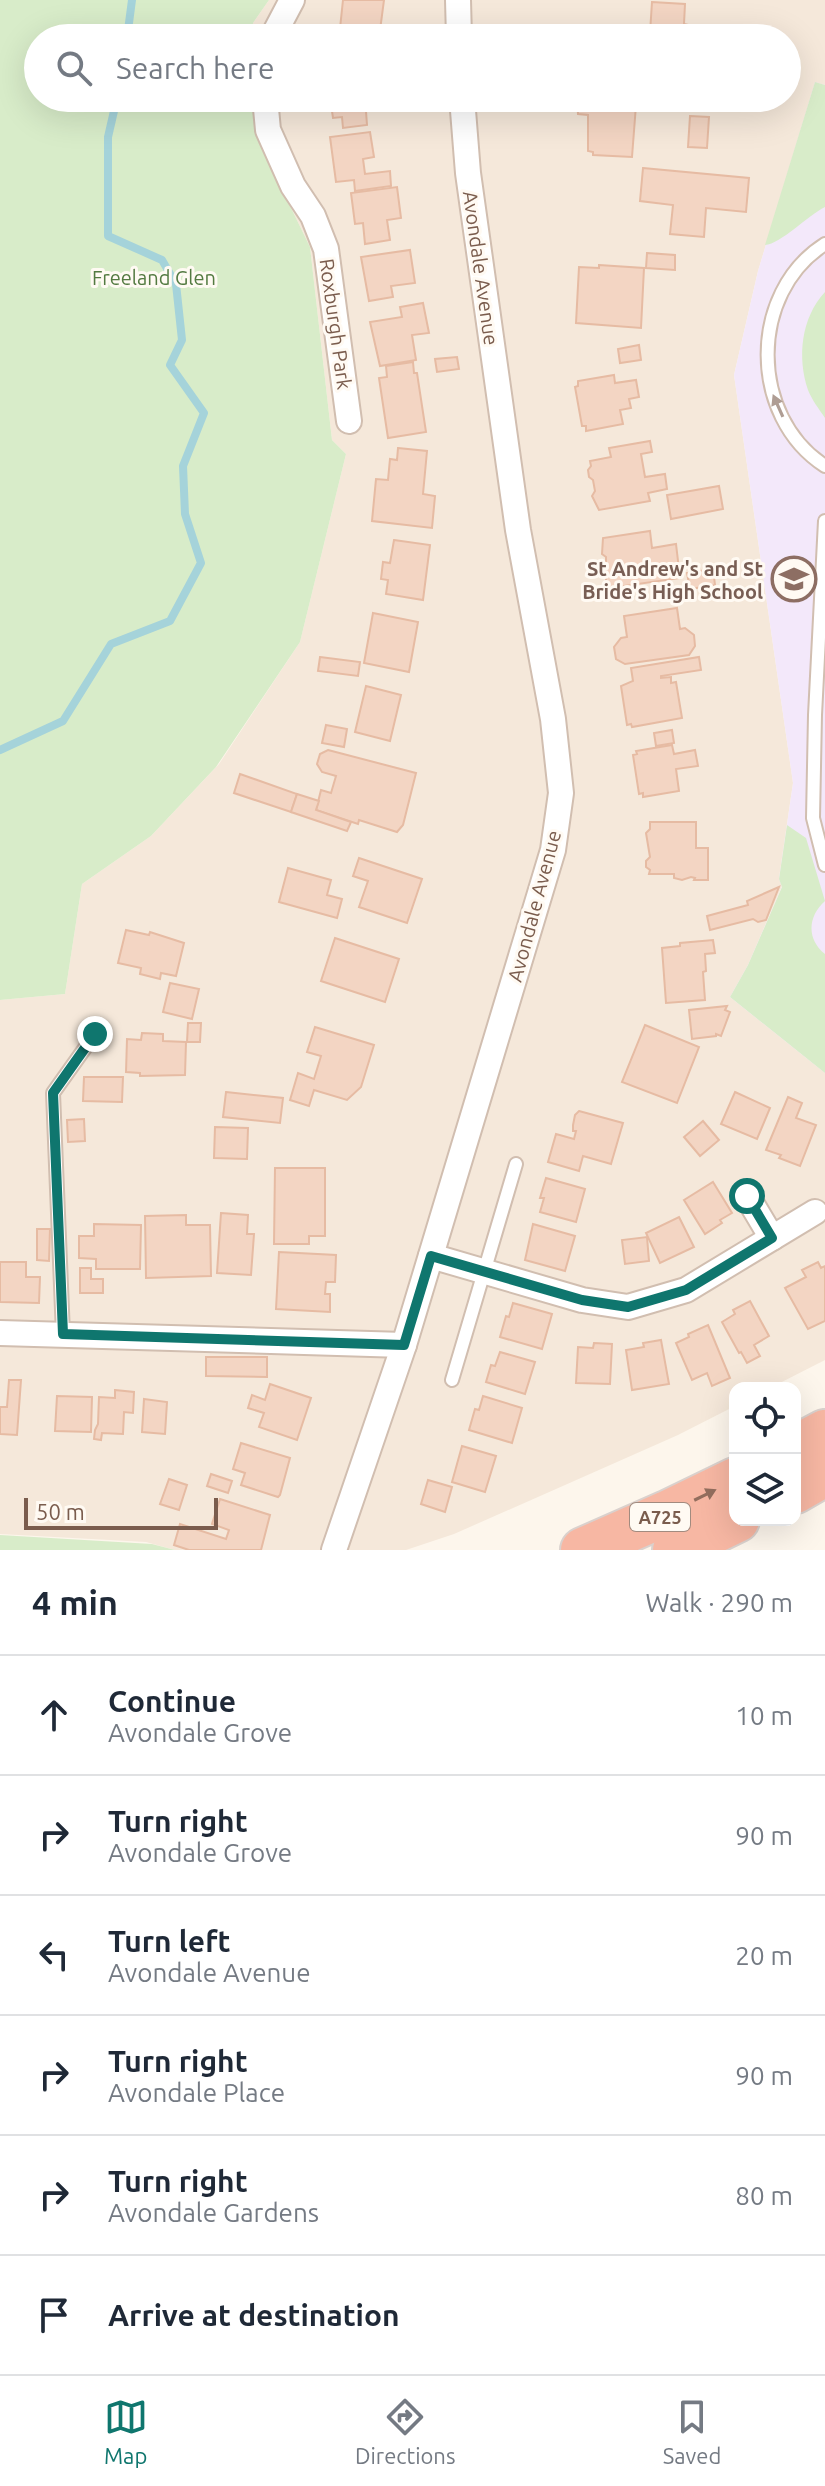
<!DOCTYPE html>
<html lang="en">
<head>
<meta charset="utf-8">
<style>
  body { margin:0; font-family:Ubuntu,sans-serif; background:#f2f2f3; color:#1f2937 }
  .controls { position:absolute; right:24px; bottom:24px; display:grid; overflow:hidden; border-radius:16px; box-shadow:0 8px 32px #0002 }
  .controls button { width:72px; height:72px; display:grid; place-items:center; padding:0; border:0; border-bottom:2px solid #e0e1e3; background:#fff; color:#1f2937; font:40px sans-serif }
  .scale { position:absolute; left:24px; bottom:20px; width:194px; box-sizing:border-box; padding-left:8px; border:4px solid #7a5c4d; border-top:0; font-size:22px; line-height:28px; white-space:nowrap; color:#7a5c4d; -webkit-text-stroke:6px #fffaf3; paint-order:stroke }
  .stop { position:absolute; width:24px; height:24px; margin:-18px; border:6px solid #0f766e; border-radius:50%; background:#fff }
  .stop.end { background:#0f766e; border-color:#fff; box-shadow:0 2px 8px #0008 }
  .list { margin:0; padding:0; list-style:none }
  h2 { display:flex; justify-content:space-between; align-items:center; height:104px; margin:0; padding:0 32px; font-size:34px }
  h2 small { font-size:26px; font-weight:400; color:#747a83 }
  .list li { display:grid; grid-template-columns:52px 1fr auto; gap:24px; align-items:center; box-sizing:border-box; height:120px; padding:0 32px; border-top:2px solid #e0e1e3 }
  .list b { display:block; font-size:30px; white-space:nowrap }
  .list p { margin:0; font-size:26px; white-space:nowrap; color:#747a83 }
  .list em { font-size:26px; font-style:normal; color:#747a83 }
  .icon { flex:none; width:44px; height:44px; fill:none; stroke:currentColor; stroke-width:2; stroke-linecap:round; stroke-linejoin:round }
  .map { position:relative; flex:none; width:825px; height:1550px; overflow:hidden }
  .search { position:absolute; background:#fff; box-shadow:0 8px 32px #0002; left:24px; right:24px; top:24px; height:88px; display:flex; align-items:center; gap:20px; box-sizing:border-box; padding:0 28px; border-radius:44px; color:#747a83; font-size:30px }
  .sheet { height:824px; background:#fff }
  nav { display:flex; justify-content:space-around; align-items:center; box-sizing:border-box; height:112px; border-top:2px solid #e0e1e3; background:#fff; font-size:22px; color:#747a83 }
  nav a { display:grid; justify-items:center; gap:4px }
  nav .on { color:#0f766e }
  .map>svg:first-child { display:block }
  .residential { fill:#f5e8da }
  .education { fill:#f3e8fa }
  .green { fill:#d8ecc9 }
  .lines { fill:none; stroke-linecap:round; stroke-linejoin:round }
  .stream { stroke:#a5d3da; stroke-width:8 }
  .building { fill:#f3d5c3; stroke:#e6bba3; stroke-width:2 }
  .lane-casing { stroke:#d1beb0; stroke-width:16 }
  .street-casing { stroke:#d1beb0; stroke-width:28 }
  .highway-casing { stroke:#dad1cd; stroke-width:48 }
  .lane { stroke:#fff; stroke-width:12 }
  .street { stroke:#fff; stroke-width:24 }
  .highway { stroke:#f7b7a3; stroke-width:44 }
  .oneway { fill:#af9d94 }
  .oneway2 { fill:#936e5e }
  .route { stroke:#0f766e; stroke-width:10 }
  .labels { text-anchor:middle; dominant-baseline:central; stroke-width:6; stroke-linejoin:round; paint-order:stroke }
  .shield { fill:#fffaf3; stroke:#a28b7f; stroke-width:2 }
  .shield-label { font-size:18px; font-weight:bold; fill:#7a5c4d }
  .street-label { font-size:20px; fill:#7a5c4d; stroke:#fffaf3 }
  .park-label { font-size:20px; fill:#537a41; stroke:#fffaf3 }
  .education-label { font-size:20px; font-weight:bold; fill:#785e54; stroke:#fffaf3; text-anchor:end }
</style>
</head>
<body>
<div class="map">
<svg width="825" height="1550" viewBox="0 0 825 1550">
  <rect width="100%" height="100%" fill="#fdf6ec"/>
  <path class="residential" d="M269,0h556v85l-10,-2 -57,188 -24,104 59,408 -14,95 3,8 -34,79 -18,32 95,76v287l-55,28h-35v18l-57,29 -224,99 -48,16h-231l-29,-8 -146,-8v-534l65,-6 17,-110 69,-48 68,-72 81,-122 46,-188 -14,-14 -22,-193 -50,-103 -10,-46h537v-60h-535l1,-15z"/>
  <path class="education" d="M815,82l10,3v988l-95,-76 18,-32 34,-78 -3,-8 14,-96 -59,-408 24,-104z"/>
  <g class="green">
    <path d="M0,0h269l-16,23 -1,15h-214v60h212l10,46 50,103 22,193 14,14 -46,188 -84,125 -65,69 -69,48 -17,110 -65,6z"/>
    <path d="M815,82l10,3v122c-17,8 -44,37 -60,38z"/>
    <path d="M825,292v126c-6,-9 -13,-18 -17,-28 -11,-33 -7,-72 17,-98z"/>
    <path d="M787,825l19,13 19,63c-17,15 -19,38 0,53v119l-95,-76 18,-32 34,-78 -3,-8z"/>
    <path d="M0,1535l152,9 23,6h-175z"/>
  </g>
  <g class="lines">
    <g class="stream">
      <path d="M127,38l5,-38"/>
      <path d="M0,750l63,-29 48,-77 59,-23 31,-58 -16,-49 -2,-48 21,-53 -34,-48 12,-25 -6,-56 -14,-24 -54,-24v-99l9,-39"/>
    </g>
  </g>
  <g class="building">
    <path d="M343,0h41l-5,38h-40z"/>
    <path d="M652,2l33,2 -1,20 13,3 6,6 -1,5h-99l1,-8 46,3z"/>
    <path d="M330,98h35l2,27 -24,3 -1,-11 -9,1z"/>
    <path d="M577,98h78l-1,8 -18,-1 -4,52 -39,-2v-3l-5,-1v-36l-10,-1z"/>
    <path d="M690,116l19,1 -2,31 -19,-1z"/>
    <path d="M370,132l4,25 -11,2 2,15 25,-3 1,15 -36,5 -1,-11 -18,2 -6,-45z"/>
    <path d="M643,168l106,10 -3,34 -40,-4 -2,29 -34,-3 3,-29 -33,-4z"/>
    <path d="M397,187l4,31 -14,2 3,20 -25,4 -2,-21 -8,1 -4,-31z"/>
    <path d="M410,250l5,33 -24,3 2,11 -24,4 -8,-44z"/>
    <path d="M647,253l28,2v15l-29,-2z"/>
    <path d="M599,265l45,3 -3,60 -65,-5 3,-56 20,1z"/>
    <path d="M423,303l6,30 -17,2 4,25 -36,6 -10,-44 32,-5 -2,-10z"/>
    <path d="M639,345l2,15 -21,3 -2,-14z"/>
    <path d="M457,357l2,12 -22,3 -2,-13z"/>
    <path d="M413,362l1,11h3l9,59 -38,6 -9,-60 8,-1 -1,-11z"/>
    <path d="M614,375l1,8 21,-3 3,17 -10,2 2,9 -11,2 3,14 -37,7v-5h-4l-7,-39 3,-1v-5z"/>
    <path d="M650,441l2,11 -11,2 4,23 20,-3 2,15 -19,4 2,8 -51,9 -7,-14 3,-5 -2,-11 -4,-3 -1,-7 3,-4 -1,-5 21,-4 -2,-9z"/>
    <path d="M398,448l29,3 -4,43 12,2 -3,32 -60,-7 4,-42 12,1 2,-21 7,1z"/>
    <path d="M719,486l4,23 -52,10 -4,-24z"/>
    <path d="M650,531l2,17 24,-4 4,34 -70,10 -4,-8v-23l-4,-3 1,-16z"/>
    <path d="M394,540l36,5 -7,55 -37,-6 2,-14 -7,-1 2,-17 7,1z"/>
    <path d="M713,569l2,16 -25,4 -3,-16z"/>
    <path d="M677,608l3,21 5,-1 9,7 1,11 -6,9 -64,9 -9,-5 -2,-12 7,-9 6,-1 -3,-21z"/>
    <path d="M373,613l45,9 -9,50 -45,-9z"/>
    <path d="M320,657l40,5 -2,14 -40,-5z"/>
    <path d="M699,657l2,13 -40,6v2l10,-1v6l5,-1 6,36 -50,9 -1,-3 -4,1 -6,-39 12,-5 -2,-13z"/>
    <path d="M366,686l35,9 -11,46 -35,-9z"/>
    <path d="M326,725l21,4 -3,18 -22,-4z"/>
    <path d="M672,730l2,13 -18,3 -2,-13z"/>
    <path d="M672,745l2,9 21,-4 3,16 -22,3 3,22 -36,6v-4l-4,1 -6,-39 4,-1 -1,-3z"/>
    <path d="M328,750l88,23 -13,52 -6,7 -38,-12 -1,4 -42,-14 5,-20 10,3 5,-17 -14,-4 -5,-8 3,-10z"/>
    <path d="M240,774l57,20 -6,18 -57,-19z"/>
    <path d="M297,794l22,7 -3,9 35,12 -4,9 -56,-19z"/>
    <path d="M650,822h46v26h12v32h-14l1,-2 -4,-1 -9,3 -8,-2v-4h-25l1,-4 -4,-3v-6l4,-4 -4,-24 4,-4z"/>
    <path d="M359,858l63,21 -15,44 -48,-16 9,-26 -15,-5z"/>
    <path d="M288,868l43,12 -4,15 15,4 -5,19 -58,-16z"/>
    <path d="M779,887l-13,33 -8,2 -5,-3 -43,11 -3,-14 41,-11 -1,-4z"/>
    <path d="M126,930l23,5 1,-3 34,11 -8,33 -15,-3 -1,6 -20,-5 1,-6 -23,-5z"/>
    <path d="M335,938l64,21 -14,43 -64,-21z"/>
    <path d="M713,940l2,13 -10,1 1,17 -3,1 2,28 -39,3 -4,-55 18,-2v-3z"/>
    <path d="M170,983l29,6 -7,30 -29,-7z"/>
    <path d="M727,1006l-2,4 5,2 -9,24 -5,-2v2l-24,3 -3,-29z"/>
    <path d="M188,1023h13l-1,19h-13z"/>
    <path d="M645,1025l54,22 -22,56 -55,-21z"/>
    <path d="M315,1027l59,18 -13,42 -14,13 -33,-10 -5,16 -19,-6 8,-27 16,6 7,-23 -14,-4z"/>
    <path d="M142,1033l21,1v7l23,1 -1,33 -45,1v-3l-14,-1 1,-33 14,1z"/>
    <path d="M84,1077h39l-1,25 -39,-1z"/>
    <path d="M226,1092l57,6 -3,25 -57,-6z"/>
    <path d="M735,1092l35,16 -13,31 -36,-15z"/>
    <path d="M788,1097l14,6 -6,15 20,7 -16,41 -21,-8 2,-3 -15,-5z"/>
    <path d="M579,1111l44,12 -12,41 -28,-8 -4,15 -31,-9 8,-28 18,5 2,-8h-3v-6l2,-10z"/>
    <path d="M84,1119l1,22 -17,1 -1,-22z"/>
    <path d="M703,1121l16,19 -19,16 -16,-19z"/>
    <path d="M215,1127l33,1 -1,31 -33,-1z"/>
    <path d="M275,1168h50v68h-16v8h-35z"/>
    <path d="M546,1178l39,11 -9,33 -36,-10 4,-14h-4z"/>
    <path d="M713,1182l19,31 -12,7 2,3 -17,11 -21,-34z"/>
    <path d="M221,1213l27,2 -1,19h7l-3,41 -34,-2z"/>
    <path d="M186,1215v10h24l1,51 -65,2 -1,-62z"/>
    <path d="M679,1217l15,30 -34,16 -14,-30z"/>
    <path d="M94,1224l47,1 -1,44h-44v-10l-17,-1v-22h15z"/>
    <path d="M533,1224l42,12 -10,35 -40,-11z"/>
    <path d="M37,1229h13l-1,32 -12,-1z"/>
    <path d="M647,1237l2,24 -24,3 -3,-24z"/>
    <path d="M279,1252l57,3 -1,27h-9l-1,12h5v18l-54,-3z"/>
    <path d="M0,1262h26v15h14l-1,26 -39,-1z"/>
    <path d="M818,1262l3,6 4,-2v55l-17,8 -23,-41 21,-11 -4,-7z"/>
    <path d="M80,1268h11v11h12v14h-23z"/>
    <path d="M750,1301l19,35 -15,9 6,11 -13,7 -6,-11 -2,1 -17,-31 13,-8 -2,-4z"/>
    <path d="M513,1303l39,11 -10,35 -42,-12 6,-21 3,1z"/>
    <path d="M708,1325l22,53 -18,8 -5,-13 -15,7 -16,-37 13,-6 -1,-3z"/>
    <path d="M661,1340l8,44 -37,6 -6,-40 18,-3 -1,-4z"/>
    <path d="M594,1343l18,1 -2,40 -34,-1 2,-36 15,1z"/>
    <path d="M500,1352l35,10 -10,32 -39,-12 5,-17 4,1z"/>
    <path d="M206,1357h61v20l-61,-1z"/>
    <path d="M9,1380h12l-4,55 -17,-1v-27h7z"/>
    <path d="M270,1384l41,14 -14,42 -38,-13 5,-14 -16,-5 4,-13 13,5z"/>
    <path d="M115,1390l19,2 -1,21 -9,-1 -1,22 -21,-1 -1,7 -7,-1 1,-9 3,-6 1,-27 16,1z"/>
    <path d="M57,1396l35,1 -1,35 -36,-1z"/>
    <path d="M483,1396l39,12 -10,35 -43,-13 6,-21 4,1z"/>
    <path d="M144,1399l23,3 -2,32 -23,-2z"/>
    <path d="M241,1443l49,15 -10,37 -2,2 -37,-12 4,-12 -12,-4z"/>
    <path d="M462,1446l34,10 -11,36 -33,-10z"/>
    <path d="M211,1474l21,7 -4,12 -21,-7z"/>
    <path d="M169,1479l18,6 -8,25 -19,-6z"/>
    <path d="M428,1480l24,7 -7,25 -24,-8z"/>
    <path d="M220,1499l50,16 -9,35h-72l-15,-5 6,-21 46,15 3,-9 -17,-6z"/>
  </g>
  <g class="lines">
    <g class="lane-casing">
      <g id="lane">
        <path d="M825,244c-77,49 -76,173 0,222"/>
        <path d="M825,521l-10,194 -2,103 12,47"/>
        <path d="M63,1334l-10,-241 42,-59"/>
        <path d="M452,1380l64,-216"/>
      </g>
    </g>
    <g class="street-casing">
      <g id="street">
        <path d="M458,0l1,38"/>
        <path d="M272,38l20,-38"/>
        <path d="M265,98l3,32 25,56 20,30 13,33 23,172"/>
        <path d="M747,1196l25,42"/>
        <path d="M431,1256l151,44 46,7 58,-17 129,-78"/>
        <path d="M0,1333l404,12"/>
        <path d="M334,1550l70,-205 149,-495 8,-57 -8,-74 -35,-189 -50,-357 -6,-75"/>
      </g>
    </g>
    <g class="highway-casing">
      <g id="highway">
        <path d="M795,1448l30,-16"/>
        <path d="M795,1491l30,-17"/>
        <path d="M583,1550l84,-37 68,-33"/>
        <path d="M675,1550l62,-30"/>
      </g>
    </g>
    <use href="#lane" class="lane"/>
    <use href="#street" class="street"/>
    <use href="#highway" class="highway"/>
  </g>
  <defs><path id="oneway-solid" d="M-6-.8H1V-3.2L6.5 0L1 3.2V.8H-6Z" transform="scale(2)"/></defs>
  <use class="oneway" href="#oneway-solid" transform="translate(778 406) rotate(-114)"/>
  <use class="oneway2" href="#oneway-solid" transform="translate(705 1495) rotate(-26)"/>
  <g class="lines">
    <path class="route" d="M95,1034l-42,59 10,241 341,11 27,-89 151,44 46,7 58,-17 86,-52 -25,-42"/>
  </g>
  <defs>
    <g id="school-ring" transform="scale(2.3)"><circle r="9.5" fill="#fffaf3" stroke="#8d6e63" stroke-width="1.5"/><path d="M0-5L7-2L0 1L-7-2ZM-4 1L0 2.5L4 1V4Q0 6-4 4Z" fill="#8d6e63"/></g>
  </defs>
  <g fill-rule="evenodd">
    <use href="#school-ring" x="794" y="579"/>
  </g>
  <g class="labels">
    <rect class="shield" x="630" y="1503" width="60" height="28" rx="6"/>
    <g class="shield-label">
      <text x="660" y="1517">A725</text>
    </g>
    <g class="street-label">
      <text transform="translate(481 268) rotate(82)">Avondale Avenue</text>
      <text transform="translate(336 324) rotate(82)">Roxburgh Park</text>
      <text transform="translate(534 906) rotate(-75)">Avondale Avenue</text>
    </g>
    <g class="park-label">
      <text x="154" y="277">Freeland Glen</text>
    </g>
    <g class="education-label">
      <text x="763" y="568">St Andrew's and St<tspan x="763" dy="23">Bride's High School</tspan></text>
    </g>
  </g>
</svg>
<div class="controls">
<button><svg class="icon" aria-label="locate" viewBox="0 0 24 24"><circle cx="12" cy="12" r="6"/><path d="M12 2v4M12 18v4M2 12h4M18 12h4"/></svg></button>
<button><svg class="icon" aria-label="layers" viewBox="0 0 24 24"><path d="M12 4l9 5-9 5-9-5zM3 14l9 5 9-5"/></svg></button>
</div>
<div class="scale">50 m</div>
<div class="stop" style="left:747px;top:1196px"></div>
<div class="stop end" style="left:95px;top:1034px"></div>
<div class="search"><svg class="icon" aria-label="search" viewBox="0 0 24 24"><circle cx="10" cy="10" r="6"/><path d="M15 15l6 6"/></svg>Search here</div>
</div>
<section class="sheet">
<h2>4 min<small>Walk · 290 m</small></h2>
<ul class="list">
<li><svg class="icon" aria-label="ahead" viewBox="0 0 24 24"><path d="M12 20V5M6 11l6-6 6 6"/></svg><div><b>Continue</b><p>Avondale Grove</p></div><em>10 m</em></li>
<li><svg class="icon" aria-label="right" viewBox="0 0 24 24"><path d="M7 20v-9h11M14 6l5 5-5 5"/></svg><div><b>Turn right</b><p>Avondale Grove</p></div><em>90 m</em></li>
<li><svg class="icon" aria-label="left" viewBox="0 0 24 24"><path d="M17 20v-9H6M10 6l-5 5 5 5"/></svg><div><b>Turn left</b><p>Avondale Avenue</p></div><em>20 m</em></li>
<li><svg class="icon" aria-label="right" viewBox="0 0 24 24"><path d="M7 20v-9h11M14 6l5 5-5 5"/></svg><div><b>Turn right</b><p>Avondale Place</p></div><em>90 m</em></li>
<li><svg class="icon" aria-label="right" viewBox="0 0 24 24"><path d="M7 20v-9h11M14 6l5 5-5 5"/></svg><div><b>Turn right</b><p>Avondale Gardens</p></div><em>80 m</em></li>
<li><svg class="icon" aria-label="arrive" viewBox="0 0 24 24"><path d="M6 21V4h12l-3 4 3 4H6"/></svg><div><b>Arrive at destination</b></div></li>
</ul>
</section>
<nav>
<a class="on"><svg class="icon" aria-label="map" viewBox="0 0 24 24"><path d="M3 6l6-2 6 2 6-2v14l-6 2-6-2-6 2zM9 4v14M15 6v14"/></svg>Map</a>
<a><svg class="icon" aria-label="directions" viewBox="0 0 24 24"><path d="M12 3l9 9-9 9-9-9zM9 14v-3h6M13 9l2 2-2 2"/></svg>Directions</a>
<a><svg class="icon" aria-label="saved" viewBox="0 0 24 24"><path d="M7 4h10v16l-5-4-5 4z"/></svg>Saved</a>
</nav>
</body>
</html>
